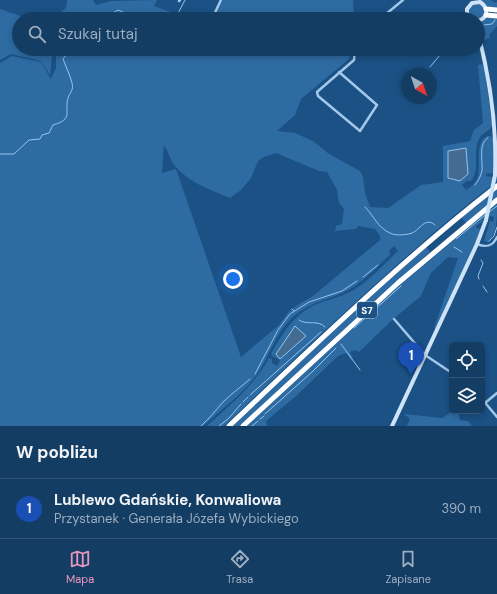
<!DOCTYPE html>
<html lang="pl">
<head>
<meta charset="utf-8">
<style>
  body { margin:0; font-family:"DM Sans",sans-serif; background:#1d446a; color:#f1f3f6 }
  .controls { position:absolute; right:12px; bottom:12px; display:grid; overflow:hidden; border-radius:6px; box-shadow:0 2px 6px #0003 }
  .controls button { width:36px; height:36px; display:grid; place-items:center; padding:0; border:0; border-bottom:1px solid #335678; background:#143d64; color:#f1f3f6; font:20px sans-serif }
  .compass { position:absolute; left:401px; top:68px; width:36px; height:36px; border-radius:50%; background:#143d64; box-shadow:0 2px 6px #0003; rotate:140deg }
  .you { position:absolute; left:233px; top:279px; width:14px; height:14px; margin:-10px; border:3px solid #fff; border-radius:50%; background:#1a73e8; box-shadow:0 0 0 6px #1a73e833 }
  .badge { display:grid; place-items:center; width:26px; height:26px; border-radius:50%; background:#e797bd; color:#fff; font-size:13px; font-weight:700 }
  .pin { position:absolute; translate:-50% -33px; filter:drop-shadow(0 1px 2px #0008) }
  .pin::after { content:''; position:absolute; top:21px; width:14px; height:12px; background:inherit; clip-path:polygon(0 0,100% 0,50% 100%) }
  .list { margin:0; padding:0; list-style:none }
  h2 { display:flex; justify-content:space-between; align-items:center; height:52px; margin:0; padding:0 16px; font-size:17px }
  h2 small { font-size:13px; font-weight:400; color:#9daebf }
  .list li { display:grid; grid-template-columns:26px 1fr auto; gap:12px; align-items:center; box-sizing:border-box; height:60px; padding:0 16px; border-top:1px solid #335678 }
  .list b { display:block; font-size:15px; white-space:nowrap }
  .list p { margin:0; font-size:13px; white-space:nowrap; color:#9daebf }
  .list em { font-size:13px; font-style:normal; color:#9daebf }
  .icon { flex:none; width:22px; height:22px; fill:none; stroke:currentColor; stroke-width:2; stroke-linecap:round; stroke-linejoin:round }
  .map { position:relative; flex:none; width:497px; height:426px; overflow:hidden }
  .search { position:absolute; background:#143d64; box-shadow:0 2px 6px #0003; left:12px; right:12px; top:12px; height:44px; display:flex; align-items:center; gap:10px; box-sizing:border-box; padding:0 14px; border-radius:22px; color:#9daebf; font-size:15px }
  .sheet { height:112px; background:#143d64 }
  nav { display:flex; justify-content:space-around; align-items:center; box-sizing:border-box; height:56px; border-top:1px solid #335678; background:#143d64; font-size:11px; color:#9daebf }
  nav a { display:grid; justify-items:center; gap:2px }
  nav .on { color:#e797bd }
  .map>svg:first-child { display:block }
  .green { fill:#2e6ba3; fill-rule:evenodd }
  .water { fill:#446b91; stroke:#95c4ed }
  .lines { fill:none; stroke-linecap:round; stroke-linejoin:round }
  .stream { stroke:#95c4ed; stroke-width:1 }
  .street { stroke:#a2c8eb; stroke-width:2.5 }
  .secondary { stroke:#cee3f8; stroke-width:4 }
  .highway { stroke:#fff; stroke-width:5 }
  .secondary-bridge { stroke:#cee3f8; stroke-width:4 }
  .labels { text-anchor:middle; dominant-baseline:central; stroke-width:3; stroke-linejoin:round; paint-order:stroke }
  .shield { fill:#1b5185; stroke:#bbcbda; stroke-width:1 }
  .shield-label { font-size:10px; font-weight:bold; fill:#fff }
</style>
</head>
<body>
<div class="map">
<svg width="497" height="426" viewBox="0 0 497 426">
  <rect width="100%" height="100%" fill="#1b5185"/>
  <g class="green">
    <path d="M67,0h26l3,5 15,-4 46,-1 -3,6 25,9 -1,4h-142l14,-5 11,-2 5,-4z"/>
    <path d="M223,0h130l1,19h-141z"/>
    <path d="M479,0h12l5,3 1,-2v7l-9,-1z"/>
    <circle cx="476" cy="12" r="8"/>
    <path d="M0,9l29,10h-10v30h36l-3,6 -2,20 -9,-14 -30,-7 -11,6z"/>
    <path d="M487,17h10v9l-8,9 1,3 -6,2 -2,-14h-2l2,-4z"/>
    <path d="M58,49h293l-2,10 -48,40 -6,16 -18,16 18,2 18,8 16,13 31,17 3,6 2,16 5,14 18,1 33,-23 22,-3v-36l27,-5 4,-11 9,-7 -5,-58 4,-1 3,3 7,59c-3,6 -10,6 -13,13 -7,13 2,30 -8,42h-4l-5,4 4,5c4,-3 7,-5 10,-9 7,-12 -3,-38 11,-45h3l3,3 1,34 -8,1v2l6,1v2l5,-3v5c-96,75 -184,161 -273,245h-17c24,-22 46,-39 62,-68l3,1v4l5,3 3,-6 -8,-4 -1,-2c12,-22 24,-41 48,-51 12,-4 24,-7 35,-13 16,-10 30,-26 44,-39l-4,-5 -5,5 1,4c-13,12 -25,25 -40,34 -20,11 -37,11 -57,28 -17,15 -23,38 -35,56 -14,20 -37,37 -55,53h-203v-363l12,-7 29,6 10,17 5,-11v-15zM164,145c4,6 6,14 10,20 14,17 36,25 56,33l11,-8 10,-12 7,-17 6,-4 12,-4 43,18 8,1 10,18 2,13 5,6 -2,15 -6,2 -1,5 21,-2 2,-3 17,3 5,7v4l-67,56 -14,8 -10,7 -10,14 -38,32 -65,-188 -14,4z"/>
    <path d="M497,188v10l-31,25 -5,-6z"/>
    <path d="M497,204c0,14 0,33 -10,40l1,-2 -4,-1 6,-20 3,1 1,-5 -3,-1 -8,3 -1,3 -6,4 1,2 4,1 -3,10 -42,90 -2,-1 24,-70 -10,-1 -17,16 -10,23 -29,24 -33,32 -3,-2 -6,2 3,6 -2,2 -5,-7 -8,3 -42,40 -30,25 1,5h-20l147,-136z"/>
    <path d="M426,247l4,5 -75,67 -115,107h-8l134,-126z"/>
    <path d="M452,411h4l3,4 1,5 8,1 4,5h-65l3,-7 -6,-5 39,4z"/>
  </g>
  <g class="water">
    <path d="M466,148l2,26 -8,7 -12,-3v-27z"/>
    <path d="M295,326l11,10 -26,23 -4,-5z"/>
  </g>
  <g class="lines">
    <g class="stream">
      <path d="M93,19c8,-5 16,-3 25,-9l17,7 1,2"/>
      <path d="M175,19l10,-19"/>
      <path d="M484,25l8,-1 3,-4"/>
      <path d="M430,67l15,-18"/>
      <path d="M0,154h14l15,-14 11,-1 2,-4 7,-2 4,-8c21,-6 11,-13 15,-27 2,-6 6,-8 4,-15 -2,-8 -6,-16 -9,-24l8,-10"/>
      <path d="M475,185c3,-4 6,-9 7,-14 1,-10 -4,-28 6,-33"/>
      <path d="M365,207c9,9 13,21 25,26 5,3 17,2 22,0 8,-3 13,-17 23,-8"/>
      <path d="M489,212l8,-6"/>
      <path d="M456,239l29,-24"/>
      <path d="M489,241l5,-5 3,-9"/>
      <path d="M454,247l8,5"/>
      <path d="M363,277l15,-12"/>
      <path d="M479,279l-1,-3 5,-13 -2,-3"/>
      <path d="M483,286l4,6"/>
      <path d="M292,309l2,2"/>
      <path d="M299,320c8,6 19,-1 26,7"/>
      <path d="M354,328l47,-42"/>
      <path d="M341,344l19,26"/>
      <path d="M255,374l23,-44 12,-16 19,-12 33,-11 15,-10"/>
      <path d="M250,395l71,-63"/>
      <path d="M243,402l5,-5"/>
      <path d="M265,414l47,-42 24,-24"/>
      <path d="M260,419l4,-3"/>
      <path d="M201,426c8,-7 15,-16 22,-24 8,-8 18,-15 27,-23"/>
      <path d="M219,426l10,-8 12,-14"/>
      <path d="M252,426l6,-5"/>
    </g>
    <g class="street">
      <path d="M179,1l1,-1"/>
      <path d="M387,13l6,6"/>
      <path d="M212,19l9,-19"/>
      <path d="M380,19l23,-19"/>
      <path d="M448,19l6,-4h4"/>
      <path d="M339,72l38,33 -17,26 -42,-35 -1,-4 37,-32 1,-11"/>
      <path d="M477,244c10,4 16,2 20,-7"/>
      <path d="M394,319l31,36 27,18"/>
      <path d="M482,399l15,18"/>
      <path d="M485,403l12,-10"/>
    </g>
    <g class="secondary">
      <path d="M469,19l-2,-5v-5l5,-6 8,-1c9,6 8,16 -2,19"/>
      <path d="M478,32l1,-11"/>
      <path d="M478,33c12,46 19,94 17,142"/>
      <path d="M392,426l85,-182 9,-24"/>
    </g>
    <g class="highway">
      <path d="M486,9l11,1"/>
      <path d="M486,15l11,1"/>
      <path d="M229,426c87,-82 173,-166 268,-240"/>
      <path d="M243,426l155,-143 99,-83"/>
    </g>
    <path class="secondary-bridge" d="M486,220l9,-45"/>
  </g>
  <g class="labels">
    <rect class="shield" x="357" y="302" width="20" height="16" rx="3"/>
    <g class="shield-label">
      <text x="367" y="310">S7</text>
    </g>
  </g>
</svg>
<div class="controls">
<button><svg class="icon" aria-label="locate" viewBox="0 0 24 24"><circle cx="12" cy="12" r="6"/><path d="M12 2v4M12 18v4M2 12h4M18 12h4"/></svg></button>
<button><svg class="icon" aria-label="layers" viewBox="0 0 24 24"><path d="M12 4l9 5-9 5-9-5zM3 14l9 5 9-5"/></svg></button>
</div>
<svg class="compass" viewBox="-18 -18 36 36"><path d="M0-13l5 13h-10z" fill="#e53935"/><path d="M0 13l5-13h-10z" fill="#9daebf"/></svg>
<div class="you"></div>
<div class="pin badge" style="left:411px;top:375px;background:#1a4fb4">1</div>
<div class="search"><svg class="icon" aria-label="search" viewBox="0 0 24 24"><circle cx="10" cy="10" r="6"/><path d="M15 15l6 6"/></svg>Szukaj tutaj</div>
</div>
<section class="sheet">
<h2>W pobliżu<small></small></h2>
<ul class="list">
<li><span class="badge" style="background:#1a4fb4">1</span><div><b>Lublewo Gdańskie, Konwaliowa</b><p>Przystanek · Generała Józefa Wybickiego</p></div><em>390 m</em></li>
</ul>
</section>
<nav>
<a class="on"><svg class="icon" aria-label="map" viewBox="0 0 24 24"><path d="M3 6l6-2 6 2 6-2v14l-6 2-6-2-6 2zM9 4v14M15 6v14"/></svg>Mapa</a>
<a><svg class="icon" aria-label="directions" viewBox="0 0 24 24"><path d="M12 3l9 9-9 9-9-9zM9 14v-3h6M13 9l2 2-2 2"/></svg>Trasa</a>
<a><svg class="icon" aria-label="saved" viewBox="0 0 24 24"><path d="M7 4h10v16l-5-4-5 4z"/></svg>Zapisane</a>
</nav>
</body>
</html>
